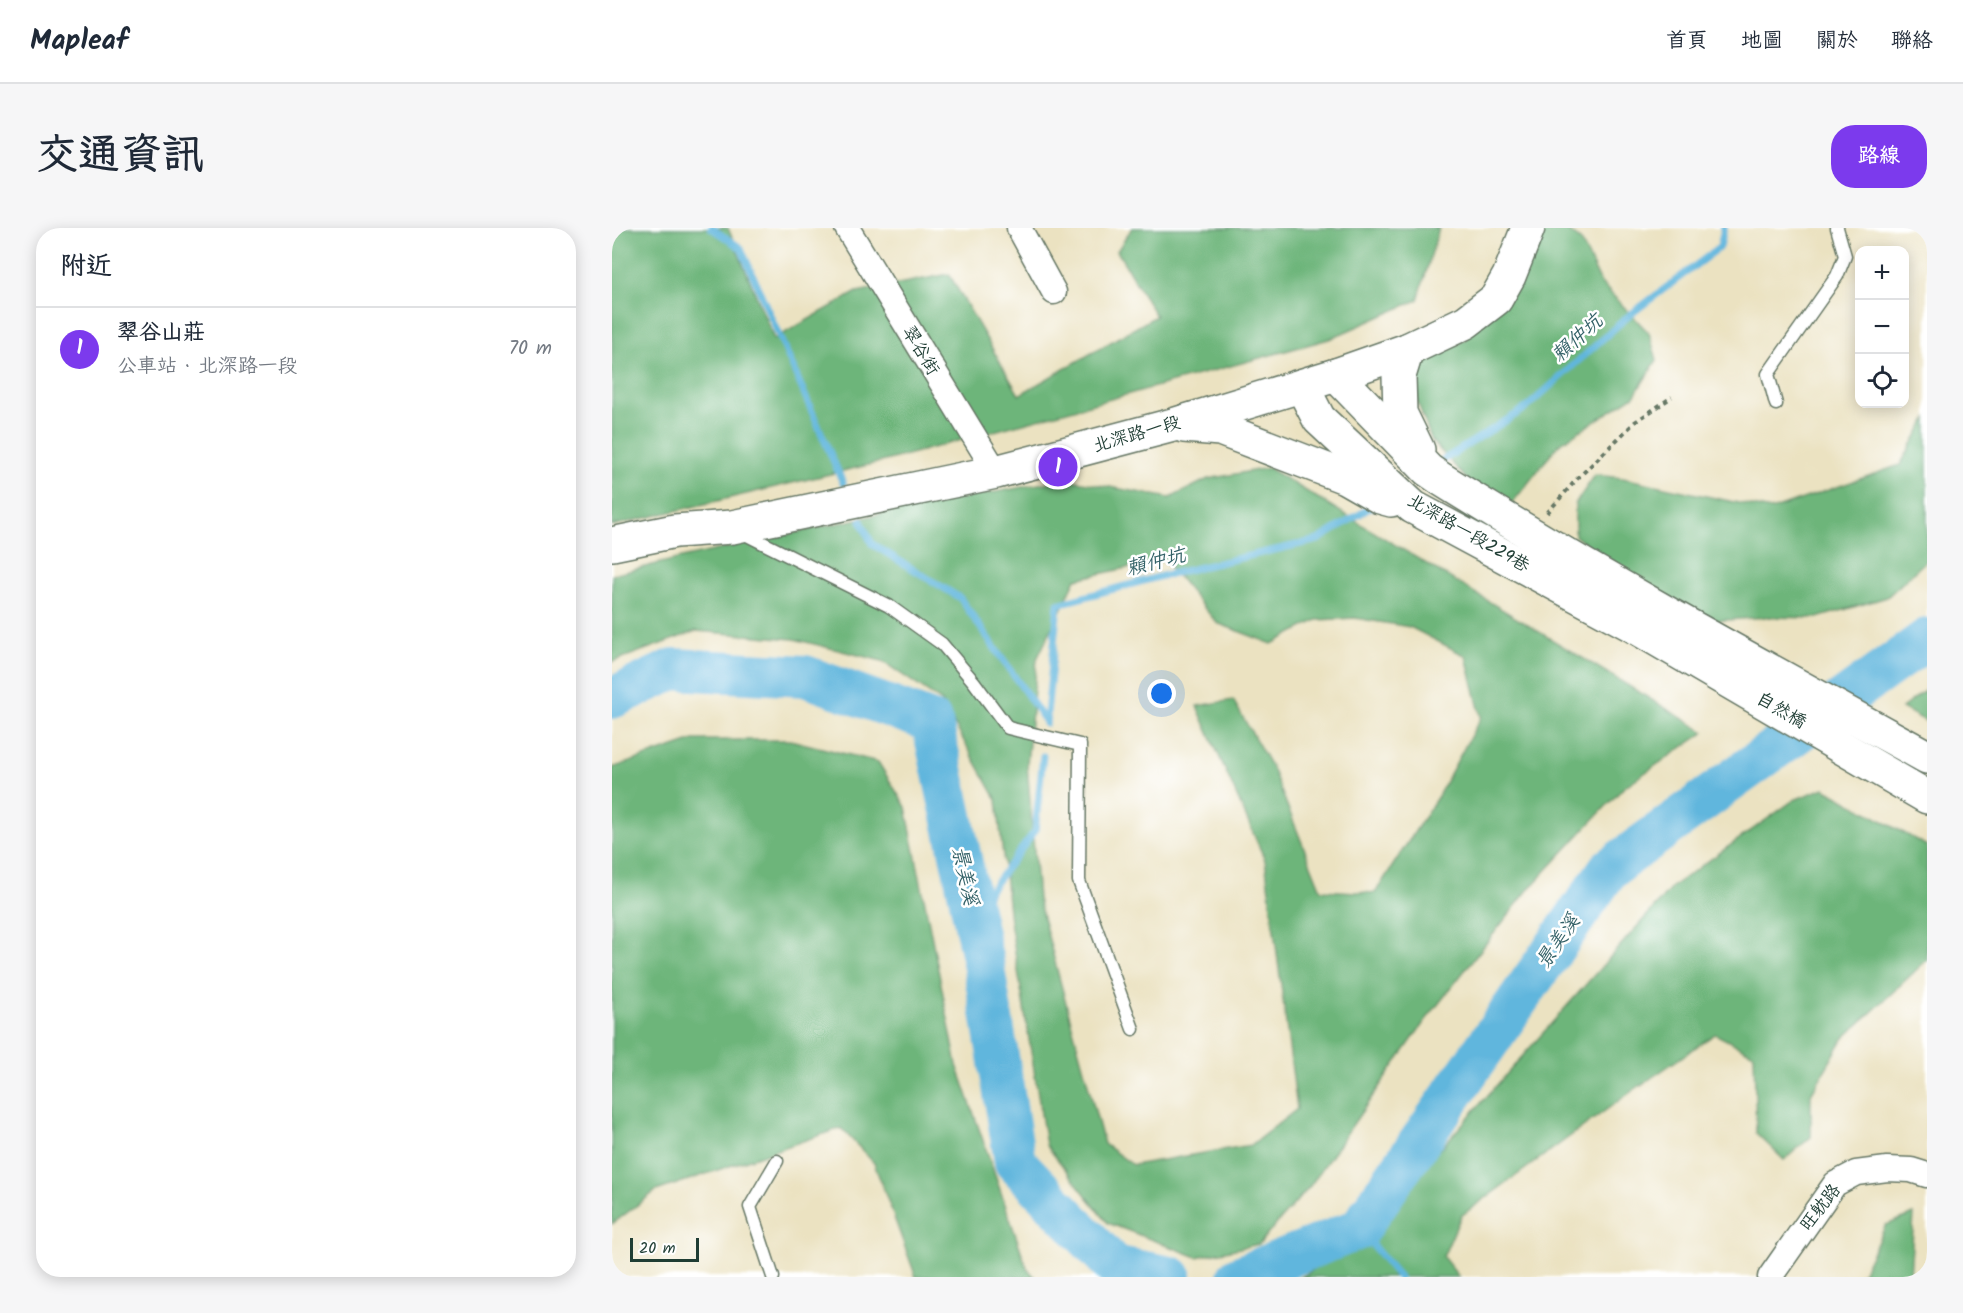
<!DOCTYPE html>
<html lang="zh-TW">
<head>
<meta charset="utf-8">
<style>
  body { margin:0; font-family:Kalam,"LXGW WenKai TC",sans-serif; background:#f6f6f7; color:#1f2937 }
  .controls { position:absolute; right:18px; top:18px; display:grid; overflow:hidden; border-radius:12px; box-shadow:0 3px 15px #0003 }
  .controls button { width:54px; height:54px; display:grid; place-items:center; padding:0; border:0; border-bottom:2px solid #e0e1e3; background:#fff; color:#1f2937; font:30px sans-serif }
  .scale { position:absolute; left:18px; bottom:15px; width:69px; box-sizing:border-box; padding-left:6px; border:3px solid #1f3d34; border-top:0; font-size:16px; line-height:21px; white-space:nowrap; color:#1f3d34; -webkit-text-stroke:4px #fff; paint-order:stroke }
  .you { position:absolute; left:550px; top:466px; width:21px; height:21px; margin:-15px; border:4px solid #fff; border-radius:50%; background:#1a73e8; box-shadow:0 0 0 9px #1a73e833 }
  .badge { display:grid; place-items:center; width:39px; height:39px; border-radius:50%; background:#7c3aed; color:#fff; font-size:20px; font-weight:700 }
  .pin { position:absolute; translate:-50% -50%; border:3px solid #fff; box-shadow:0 2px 6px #0006 }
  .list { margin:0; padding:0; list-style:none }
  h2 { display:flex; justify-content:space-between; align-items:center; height:78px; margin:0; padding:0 24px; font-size:26px }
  h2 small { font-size:20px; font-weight:400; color:#747a83 }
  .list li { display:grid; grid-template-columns:39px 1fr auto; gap:18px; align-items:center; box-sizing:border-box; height:84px; padding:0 24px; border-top:2px solid #e0e1e3 }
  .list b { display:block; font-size:22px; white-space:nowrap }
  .list p { margin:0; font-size:20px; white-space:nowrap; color:#747a83 }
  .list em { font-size:20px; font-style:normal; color:#747a83 }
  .icon { flex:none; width:33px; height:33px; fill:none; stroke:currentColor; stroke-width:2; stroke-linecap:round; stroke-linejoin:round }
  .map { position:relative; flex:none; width:1315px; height:1049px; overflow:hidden; border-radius:24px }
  header { display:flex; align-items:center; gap:36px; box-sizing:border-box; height:84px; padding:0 30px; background:#fff; border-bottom:2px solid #e0e1e3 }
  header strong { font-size:28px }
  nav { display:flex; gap:33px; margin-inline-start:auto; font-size:21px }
  .intro { display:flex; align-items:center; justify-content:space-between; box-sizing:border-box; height:144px; padding:0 36px }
  h1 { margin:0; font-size:42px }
  .button { padding:15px 27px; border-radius:24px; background:#7c3aed; color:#fff; font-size:21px; font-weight:700 }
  main { display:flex; gap:36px; padding:0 36px }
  aside { flex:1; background:#fff; border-radius:24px; box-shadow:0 3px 15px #0003 }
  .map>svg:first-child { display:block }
  .forest { fill:#6db57a; stroke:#467957; stroke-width:1.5; fill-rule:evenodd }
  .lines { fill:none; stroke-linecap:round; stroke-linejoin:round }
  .stream { stroke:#61b6dd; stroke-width:7 }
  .river { stroke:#61b6dd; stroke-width:42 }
  .service-casing { stroke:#667765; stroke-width:15 }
  .minor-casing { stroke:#667765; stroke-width:27 }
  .secondary-casing { stroke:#667765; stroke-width:36 }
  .path { stroke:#667765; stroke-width:4; stroke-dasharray:4.5 4.5; stroke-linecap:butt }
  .service { stroke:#fff; stroke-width:12 }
  .minor { stroke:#fff; stroke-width:24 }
  .secondary { stroke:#fff; stroke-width:33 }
  .labels { text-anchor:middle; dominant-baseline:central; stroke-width:5; stroke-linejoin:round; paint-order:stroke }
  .street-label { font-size:18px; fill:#1f3d34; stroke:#fff }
  .water-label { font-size:20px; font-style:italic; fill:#336167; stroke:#fff }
</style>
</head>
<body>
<header>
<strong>Mapleaf</strong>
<nav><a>首頁</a><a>地圖</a><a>關於</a><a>聯絡</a></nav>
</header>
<div class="intro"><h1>交通資訊</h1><a class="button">路線</a></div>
<main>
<aside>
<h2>附近<small></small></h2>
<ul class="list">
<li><span class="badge">1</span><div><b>翠谷山莊</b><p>公車站 · 北深路一段</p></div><em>70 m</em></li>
</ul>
</aside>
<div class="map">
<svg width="1315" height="1049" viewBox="0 0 1315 1049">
  <rect width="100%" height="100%" fill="#fff"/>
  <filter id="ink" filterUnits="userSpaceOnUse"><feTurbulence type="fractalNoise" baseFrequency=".0167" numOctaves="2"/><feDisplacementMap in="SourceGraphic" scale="12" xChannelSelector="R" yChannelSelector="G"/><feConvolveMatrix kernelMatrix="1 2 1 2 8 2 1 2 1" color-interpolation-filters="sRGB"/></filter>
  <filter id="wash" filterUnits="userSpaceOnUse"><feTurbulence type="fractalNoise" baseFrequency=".008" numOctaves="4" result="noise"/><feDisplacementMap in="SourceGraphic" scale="24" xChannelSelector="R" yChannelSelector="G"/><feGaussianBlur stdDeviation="1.35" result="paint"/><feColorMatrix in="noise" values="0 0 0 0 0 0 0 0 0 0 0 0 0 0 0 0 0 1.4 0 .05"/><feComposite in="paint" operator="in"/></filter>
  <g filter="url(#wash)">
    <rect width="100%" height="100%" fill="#ebe2c1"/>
    <g class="forest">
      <path d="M0,0h116l46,111 83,-47 92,-18 70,121 137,-79 -39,-65 15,-23h307l-21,72 -89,39 -444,122 -273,65z"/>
      <path d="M930,0h23l16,13 20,42 48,50 8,27 -23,36 -75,48 -50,63 -36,-21 -41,-45 -16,-43v-33l49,-25z"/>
      <path d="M1315,190v142l-40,37 -70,21 -51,-1 -65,5 -126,-86v-32l20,-29 28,3 148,32 129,-45z"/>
      <path d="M656,240l437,264 -81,55 -96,103 -103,131 -115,165 -51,58 -62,13 -89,-34 -62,-78 -36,-224 -13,-121 -55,-98 -60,-41 -88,-22 -98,-8 -84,31v-87l69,-17 222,-49 163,-30 104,19 38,-19zM552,332l53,63 55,21 45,-24 38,-2 55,9 56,29 15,61 -43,79 -63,97 -54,-3 -49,-122 -39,-68 -36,6 68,154 32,249 -46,36 -118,20 -29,-21 -66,-245 -11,-135 10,-105 39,-80z"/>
      <path d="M1315,461v33l-25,-14z"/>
      <path d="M82,512h96l88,22 28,45 51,258 70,203 8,9h-119l-42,-114 -33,-35 -185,63 -44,33v-456z"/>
      <path d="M1212,560l103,58v114l-84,79 -32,55v43l-27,23 -28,-27 -2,-79 -39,-20 -87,60 -167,122 -18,41 16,20h-158l9,-5 133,-126 230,-260 121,-86z"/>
      <path d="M1302,986l-4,63h-50l26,-52z"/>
    </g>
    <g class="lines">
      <g class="stream">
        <path d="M99,0l30,20 102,235"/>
        <path d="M828,234l86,-54 101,-91 93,-70 4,-19"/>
        <path d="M249,293l11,23 88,54 86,124"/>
        <path d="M434,496l12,-120 104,-28 156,-36 53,-33"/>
        <path d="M360,686l63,-83 8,-75"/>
        <path d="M747,1001l40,48"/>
      </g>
      <g class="river">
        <path d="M0,470l62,-29 131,7 127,46 51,240 32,200 99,104 57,11"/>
        <path d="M626,1049l121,-48 250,-360 318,-230"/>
      </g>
    </g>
  </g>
  <g filter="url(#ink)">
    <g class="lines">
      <g class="service-casing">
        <g id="service">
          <path d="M1164,176l-8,-30 69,-98 8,-20 -8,-28"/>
          <path d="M129,304l148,74 53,38 32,38 34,46 72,17 -1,136 54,148"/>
          <path d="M161,1049l-23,-70 27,-46"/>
        </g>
      </g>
      <g class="minor-casing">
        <g id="minor">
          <path d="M235,0l149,244"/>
          <path d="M407,0l35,64"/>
          <path d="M1158,1049l65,-93 21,-11 31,-4 24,1 16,5"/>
        </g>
      </g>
      <g class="secondary-casing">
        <g id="secondary">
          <path d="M795,122l-8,26 1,37 18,37"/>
          <path d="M724,147l92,95 13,9c158,99 322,188 486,278"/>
          <path d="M690,158l17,33 94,88 221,119 293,171"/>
          <path d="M572,198l36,3 125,48 35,20 11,3"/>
          <path d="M0,316l63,-13 57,-4 264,-55 177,-47 163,-50 71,-25 59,-28 30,-23 13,-23 19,-48"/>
        </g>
      </g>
      <path class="path" d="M935,285l30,-34 58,-57 37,-25"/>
      <use href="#service" class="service"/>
      <use href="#minor" class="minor"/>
      <use href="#secondary" class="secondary"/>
    </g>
  </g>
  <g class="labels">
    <g class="street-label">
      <text transform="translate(308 123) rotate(59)">翠谷街</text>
      <text transform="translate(525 207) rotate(-16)">北深路一段</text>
      <text transform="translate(856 306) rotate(30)">北深路一段229巷</text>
      <text transform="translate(1169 483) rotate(30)">自然橋</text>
      <text transform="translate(1209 980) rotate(-52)">旺躭路</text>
    </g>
    <g class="water-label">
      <text transform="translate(966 111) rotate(-42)">賴仲坑</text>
      <text transform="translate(544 335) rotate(-14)">賴仲坑</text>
      <text transform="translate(352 648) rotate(78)">景美溪</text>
      <text transform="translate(947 714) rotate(-55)">景美溪</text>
    </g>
  </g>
</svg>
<div class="controls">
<button>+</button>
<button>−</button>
<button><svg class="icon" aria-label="locate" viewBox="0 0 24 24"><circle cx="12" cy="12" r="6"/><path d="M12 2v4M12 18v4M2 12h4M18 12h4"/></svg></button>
</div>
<div class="scale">20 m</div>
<div class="you"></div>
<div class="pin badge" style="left:446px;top:239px">1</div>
</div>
</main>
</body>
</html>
